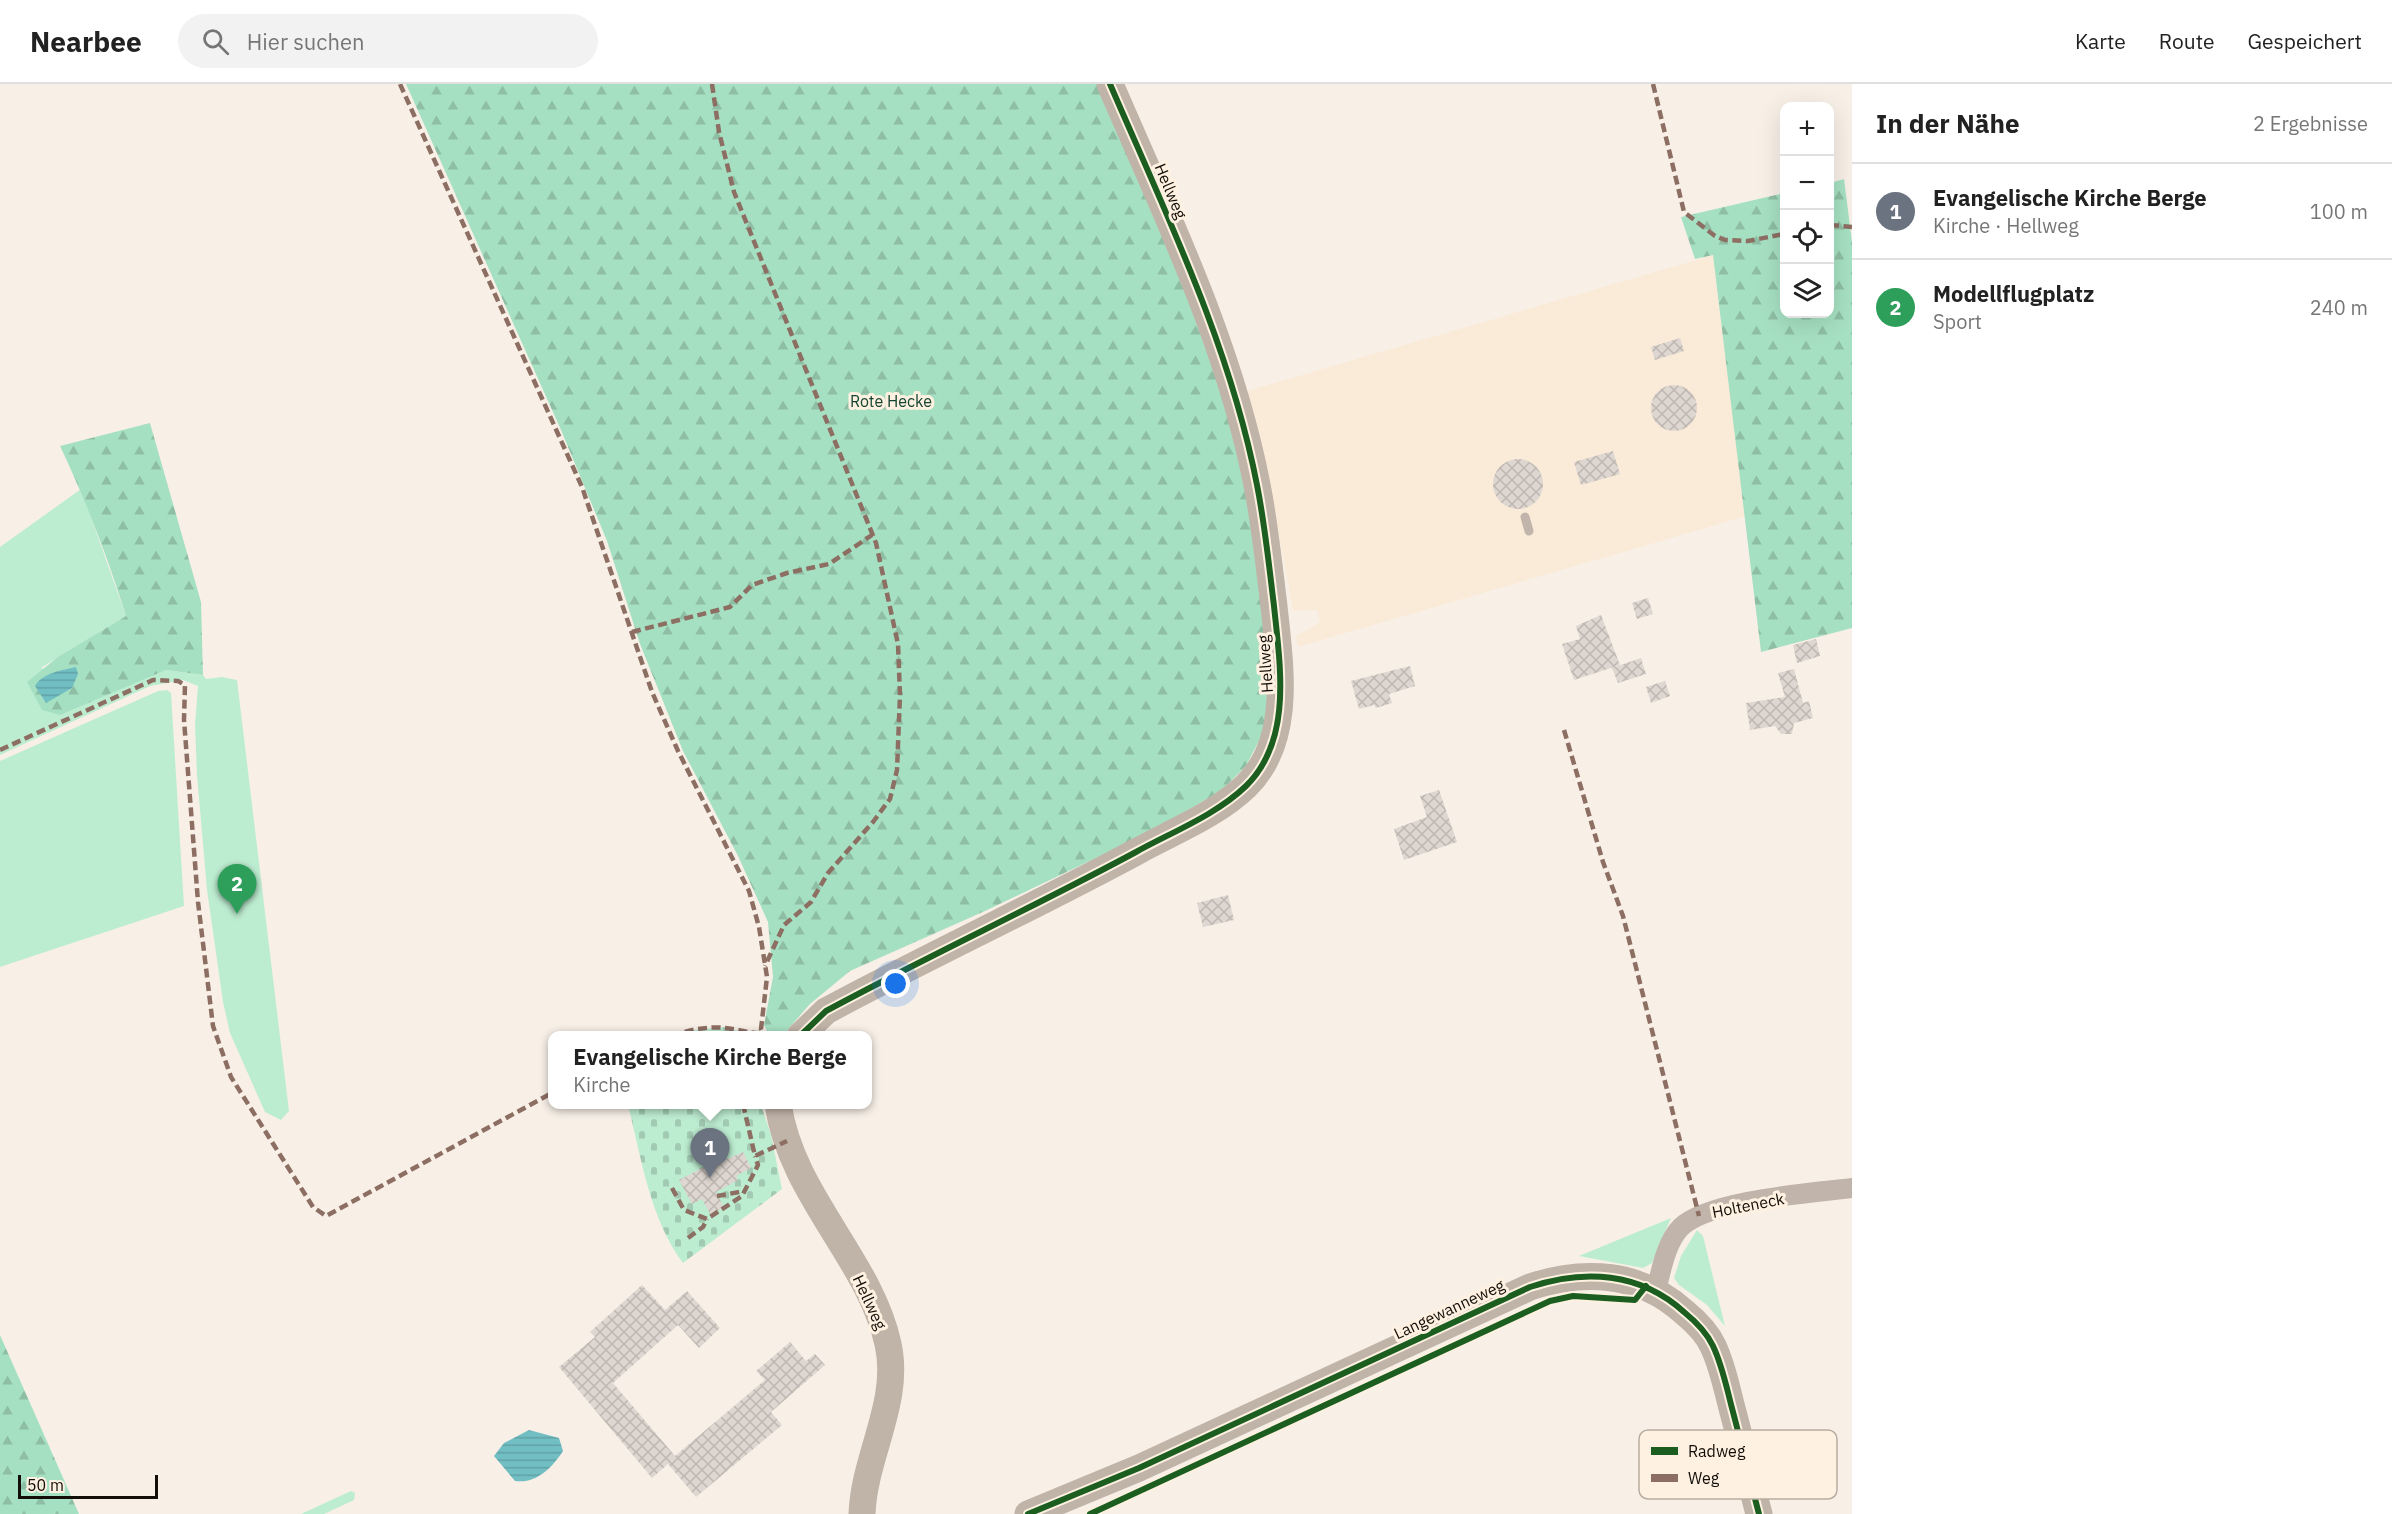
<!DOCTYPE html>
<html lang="de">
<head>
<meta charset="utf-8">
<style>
  body { margin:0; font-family:"IBM Plex Sans",sans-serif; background:#f2f2f2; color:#222 }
  .controls { position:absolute; right:18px; top:18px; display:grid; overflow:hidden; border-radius:12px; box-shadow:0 6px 24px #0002 }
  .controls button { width:54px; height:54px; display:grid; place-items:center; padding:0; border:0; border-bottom:2px solid #e0e0e0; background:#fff; color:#222; font:30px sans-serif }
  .scale { position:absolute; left:18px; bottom:15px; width:140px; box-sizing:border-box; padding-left:6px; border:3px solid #130e08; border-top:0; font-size:16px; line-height:21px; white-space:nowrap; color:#130e08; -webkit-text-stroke:4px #fef1e1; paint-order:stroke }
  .you { position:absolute; left:896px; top:900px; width:21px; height:21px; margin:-15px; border:4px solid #fff; border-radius:50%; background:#1a73e8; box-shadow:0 0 0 9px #1a73e833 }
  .badge { display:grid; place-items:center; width:39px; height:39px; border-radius:50%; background:#0f766e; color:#fff; font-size:20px; font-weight:700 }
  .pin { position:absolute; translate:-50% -50px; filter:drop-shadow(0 2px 3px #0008) }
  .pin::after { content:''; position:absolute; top:32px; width:21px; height:18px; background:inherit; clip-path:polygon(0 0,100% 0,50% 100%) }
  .popup { position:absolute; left:548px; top:947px; width:324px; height:78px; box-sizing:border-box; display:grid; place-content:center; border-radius:12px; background:#fff; filter:drop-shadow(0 2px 4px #0005); font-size:20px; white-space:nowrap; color:#767676 }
  .popup b { font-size:22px; color:#222 }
  .popup::after { content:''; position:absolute; left:50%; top:100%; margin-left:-12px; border:12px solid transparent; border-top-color:#fff }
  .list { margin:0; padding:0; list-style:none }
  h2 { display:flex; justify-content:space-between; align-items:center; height:78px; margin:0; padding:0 24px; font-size:26px }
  h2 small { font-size:20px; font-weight:400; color:#767676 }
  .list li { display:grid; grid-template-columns:39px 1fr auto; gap:18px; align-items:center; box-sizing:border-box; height:96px; padding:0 24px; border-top:2px solid #e0e0e0 }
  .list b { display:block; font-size:22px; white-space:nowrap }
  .list p { margin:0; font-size:20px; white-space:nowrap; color:#767676 }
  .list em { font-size:20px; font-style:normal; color:#767676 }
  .icon { flex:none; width:33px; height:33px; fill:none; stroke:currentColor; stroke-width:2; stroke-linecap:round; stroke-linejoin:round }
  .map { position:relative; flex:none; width:1852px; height:1430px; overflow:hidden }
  header { display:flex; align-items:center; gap:36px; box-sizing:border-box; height:84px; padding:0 30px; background:#fff; border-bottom:2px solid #e0e0e0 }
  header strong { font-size:28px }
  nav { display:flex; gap:33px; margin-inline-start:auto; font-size:21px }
  .search { width:420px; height:54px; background:#f2f2f2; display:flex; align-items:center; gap:15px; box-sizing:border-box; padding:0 21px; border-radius:33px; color:#767676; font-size:22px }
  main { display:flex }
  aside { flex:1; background:#fff }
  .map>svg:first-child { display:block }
  .built { fill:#faebd9 }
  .grass { fill:#bdedd1 }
  .forest { fill:url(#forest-firs) }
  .cemetery { fill:url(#cemetery-stones) }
  .water { fill:url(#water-rules) }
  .building { fill:url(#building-cross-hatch) }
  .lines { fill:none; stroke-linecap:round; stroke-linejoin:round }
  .lane { stroke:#c1b4ab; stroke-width:9 }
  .street { stroke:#c1b4ab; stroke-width:20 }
  .secondary { stroke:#c0b3a8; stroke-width:27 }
  .quiet { stroke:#8d6e63; stroke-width:4.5; stroke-dasharray:9 4.5; stroke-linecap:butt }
  .cycleway-casing { stroke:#fef1e1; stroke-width:10 }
  .cycleway { stroke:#1b5e20; stroke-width:6 }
  .labels { text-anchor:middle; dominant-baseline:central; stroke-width:6; stroke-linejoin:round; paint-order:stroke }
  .street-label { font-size:16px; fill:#130e08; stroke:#fef1e1 }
  .park-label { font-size:16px; fill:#144430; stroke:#fef1e1 }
  .key { fill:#fef1e1; stroke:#b8ada0; stroke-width:1.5 }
  .key-label { font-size:16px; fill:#130e08 }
</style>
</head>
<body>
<header>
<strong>Nearbee</strong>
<div class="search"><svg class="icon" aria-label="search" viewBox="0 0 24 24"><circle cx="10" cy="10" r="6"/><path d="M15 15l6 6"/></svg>Hier suchen</div>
<nav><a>Karte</a><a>Route</a><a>Gespeichert</a></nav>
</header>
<main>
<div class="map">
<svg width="1852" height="1430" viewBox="0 0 1852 1430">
  <defs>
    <pattern id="forest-firs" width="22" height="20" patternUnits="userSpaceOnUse" patternTransform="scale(1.5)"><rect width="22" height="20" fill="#a6e0c2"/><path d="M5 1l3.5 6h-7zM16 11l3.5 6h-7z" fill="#8ebfa5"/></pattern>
    <pattern id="cemetery-stones" width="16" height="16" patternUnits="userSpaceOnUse" patternTransform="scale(1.5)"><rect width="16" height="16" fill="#bdedd1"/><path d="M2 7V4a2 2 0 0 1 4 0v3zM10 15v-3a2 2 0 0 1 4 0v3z" fill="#a2cab2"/></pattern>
    <pattern id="water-rules" width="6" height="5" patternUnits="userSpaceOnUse" patternTransform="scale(1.5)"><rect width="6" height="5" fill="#71bec3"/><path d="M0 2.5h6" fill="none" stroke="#61a2a6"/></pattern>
    <pattern id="building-cross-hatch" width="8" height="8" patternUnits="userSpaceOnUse" patternTransform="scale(1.5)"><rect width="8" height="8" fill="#ded6d0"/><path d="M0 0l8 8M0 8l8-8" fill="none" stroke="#beb6b1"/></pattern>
  </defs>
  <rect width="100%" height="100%" fill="#f8f0e7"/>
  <path class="built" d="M1713,171l34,261 -449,131 -2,-11 24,-14 -3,-12 -24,1 -24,-132 -26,-87z"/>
  <g class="grass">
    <path d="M81,405l45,127 -85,52 76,22 49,-20 37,5 3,4 16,-2 15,3 52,431 -8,9 -16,-8 -35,-79 -7,-31 -16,-112 -10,-115 -2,-50 3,-39 -15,-6 -33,6 -150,69v-208z"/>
    <path d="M167,606l4,3 13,213 -184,61v-206l158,-70z"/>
    <path d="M1671,1134l-19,45 -9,5 -64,-12z"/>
    <path d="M1697,1146l6,6 22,90 -18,-21 -28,-20 -5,-7 7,-22z"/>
    <path d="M351,1407l4,2 -1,7 -30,14h-23z"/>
  </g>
  <g class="forest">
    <path d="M406,0h693l65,149 67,185 23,117 17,154 -7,42 -18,35 -25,25 -77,44 -159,76 -135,60 -40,33 -27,31h-14l-5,-10 9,-48 -5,-55 -30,-66 -55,-105 -43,-107 -33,-103 -46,-111z"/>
    <path d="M1844,95l8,63v386l-91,24 -48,-397 -18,4 -14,-42 103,-24v121h46v-131z"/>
    <path d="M150,339l51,179 2,73 -37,-5 -106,45 -18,-5 -15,-28 31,-25 68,-41c-18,-58 -40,-115 -66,-170z"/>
    <path d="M0,1251l79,179h-79z"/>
  </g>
  <g class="cemetery">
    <path d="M723,943l32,8h-83l13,-4z"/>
    <path d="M628,1021h133l10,30 11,54 -99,74c-33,-44 -42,-106 -55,-158z"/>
  </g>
  <g class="water">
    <path d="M76,583l2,7 -6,14 -26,15 -11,-17c7,-13 28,-16 41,-19z"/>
    <path d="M529,1346l30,8 4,13c-11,17 -27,33 -48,30l-21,-25 10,-13z"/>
  </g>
  <g class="building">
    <path d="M1680,254l4,13 -29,9 -4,-13z"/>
    <circle cx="1674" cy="324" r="23"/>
    <path d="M1613,367l7,23 -39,11 -7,-23z"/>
    <circle cx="1518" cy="400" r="25"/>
    <path d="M1648,514l5,16 -16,5 -5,-16z"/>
    <path d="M1601,531l19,50 -46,15 -12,-36 18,-5 -4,-13z"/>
    <path d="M1816,555l4,17 -23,7 -4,-18z"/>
    <path d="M1641,574l5,16 -28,9 -6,-15z"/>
    <path d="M1410,582l5,20 -26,8 3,9 -16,5 -2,-3 -15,4 -8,-28z"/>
    <path d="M1794,585l9,34 6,-2 4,17 -19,5 -2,11h-11l-6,-8 -25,4 -4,-27 39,-6 -7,-24z"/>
    <path d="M1665,597l5,15 -19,7 -5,-16z"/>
    <path d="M1439,706l18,52 -53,18 -10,-31 33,-12 -7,-21z"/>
    <path d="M1228,811l6,25 -31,7 -6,-24z"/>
    <path d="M743,1068l8,16 -15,8 2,4 -22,12 8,16 -14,6 -8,-15 -10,5 -13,-24 46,-24 2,3z"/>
    <path d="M642,1201l23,25 22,-19 33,37 -21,20 -21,-23 -65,58 62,73 90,-76 -9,-9 34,-29 16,19 9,-7 10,11 -54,47 11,13 -86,72 -28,-33 -16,14 -93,-111 36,-30 -5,-5z"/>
  </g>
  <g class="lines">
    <path class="lane" d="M1525,433l4,14"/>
    <path class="street" d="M1656,1207c5,-20 10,-49 25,-64 29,-27 130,-34 171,-39"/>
    <g class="secondary">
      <path d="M800,952l26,-25c102,-55 208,-104 310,-159 36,-20 80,-37 110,-66 47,-46 34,-121 28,-180 -5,-40 -9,-81 -17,-121 -27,-140 -91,-271 -147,-401"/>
      <path d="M778,1020c13,91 92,156 110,240 13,58 -24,112 -26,170"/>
      <path d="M1028,1430l111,-46 391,-181c54,-18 110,-15 154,25 11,9 23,21 29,34 10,21 14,44 20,66 9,34 17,68 26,102"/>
    </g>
    <g class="quiet">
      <path d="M400,0l182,403 70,205 26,59 71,140 10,36 8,50 -6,52 3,7"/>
      <path d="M712,0l7,48 15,60 142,351 22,101 2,51 -3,75 -7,29 -17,23 -45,51 -17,29 -27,23 -19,41"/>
      <path d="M1653,0l31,128 31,24 10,4 23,1 36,-7"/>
      <path d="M1830,141l22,2"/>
      <path d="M632,548l98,-25 22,-22 35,-12 42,-9 43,-29"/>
      <path d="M1564,646l39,132 20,54 76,300"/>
      <path d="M0,666l153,-70 25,1 7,4 -1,35 14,182 15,124 18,51 82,130 13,9 226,-123"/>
      <path d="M672,952c16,-6 36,-10 53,-8 13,1 25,6 38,5"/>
      <path d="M743,1020l12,52 32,-15"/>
      <path d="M672,1104l12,22 23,9 35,-23 16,-31 -3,-9"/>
      <path d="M717,1112l28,-5"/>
      <path d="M688,1154l15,-11 4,-8"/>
    </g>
    <g class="cycleway-casing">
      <g id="cycleway">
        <path d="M800,952l26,-25c102,-55 208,-104 310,-159 36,-20 80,-37 110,-66 47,-46 34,-121 28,-180 -5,-40 -9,-81 -17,-121 -27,-140 -91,-271 -147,-401"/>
        <path d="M1028,1430l111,-46 391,-181c54,-18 110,-15 154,25 11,9 23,21 29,34 10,21 14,44 20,66 9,34 17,68 26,102"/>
        <path d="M1090,1430l460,-213 23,-5 62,4 11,-14"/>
      </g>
    </g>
    <use href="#cycleway" class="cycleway"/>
  </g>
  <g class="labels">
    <g class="street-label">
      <text transform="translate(1171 107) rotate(67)">Hellweg</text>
      <text transform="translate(1265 580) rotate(-94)">Hellweg</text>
      <text transform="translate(1748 1121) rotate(-11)">Holteneck</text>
      <text transform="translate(870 1218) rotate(65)">Hellweg</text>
      <text transform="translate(1449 1225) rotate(-25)">Langewanneweg</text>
    </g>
    <g class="park-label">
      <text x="891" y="317">Rote Hecke</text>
    </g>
  </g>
  <rect x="1639" y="1346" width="198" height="69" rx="9" class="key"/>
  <rect x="1651" y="1363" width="27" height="8" fill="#1b5e20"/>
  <rect x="1651" y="1390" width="27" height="8" fill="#8d6e63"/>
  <g class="key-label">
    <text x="1688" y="1373">Radweg</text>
    <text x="1688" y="1400">Weg</text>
  </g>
</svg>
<div class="controls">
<button>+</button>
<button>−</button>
<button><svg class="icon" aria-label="locate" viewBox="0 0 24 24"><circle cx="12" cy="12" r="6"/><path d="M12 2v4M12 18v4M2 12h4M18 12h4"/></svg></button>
<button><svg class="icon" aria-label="layers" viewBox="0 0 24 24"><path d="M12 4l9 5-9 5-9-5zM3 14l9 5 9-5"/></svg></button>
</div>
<div class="scale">50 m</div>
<div class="you"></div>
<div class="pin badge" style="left:710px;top:1094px;background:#6b7280">1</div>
<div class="popup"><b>Evangelische Kirche Berge</b>Kirche</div>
<div class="pin badge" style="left:237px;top:830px;background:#2e9e5b">2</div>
</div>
<aside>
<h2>In der Nähe<small>2 Ergebnisse</small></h2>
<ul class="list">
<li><span class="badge" style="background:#6b7280">1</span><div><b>Evangelische Kirche Berge</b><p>Kirche · Hellweg</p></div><em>100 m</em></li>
<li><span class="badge" style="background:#2e9e5b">2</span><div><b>Modellflugplatz</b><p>Sport</p></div><em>240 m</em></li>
</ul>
</aside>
</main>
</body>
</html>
